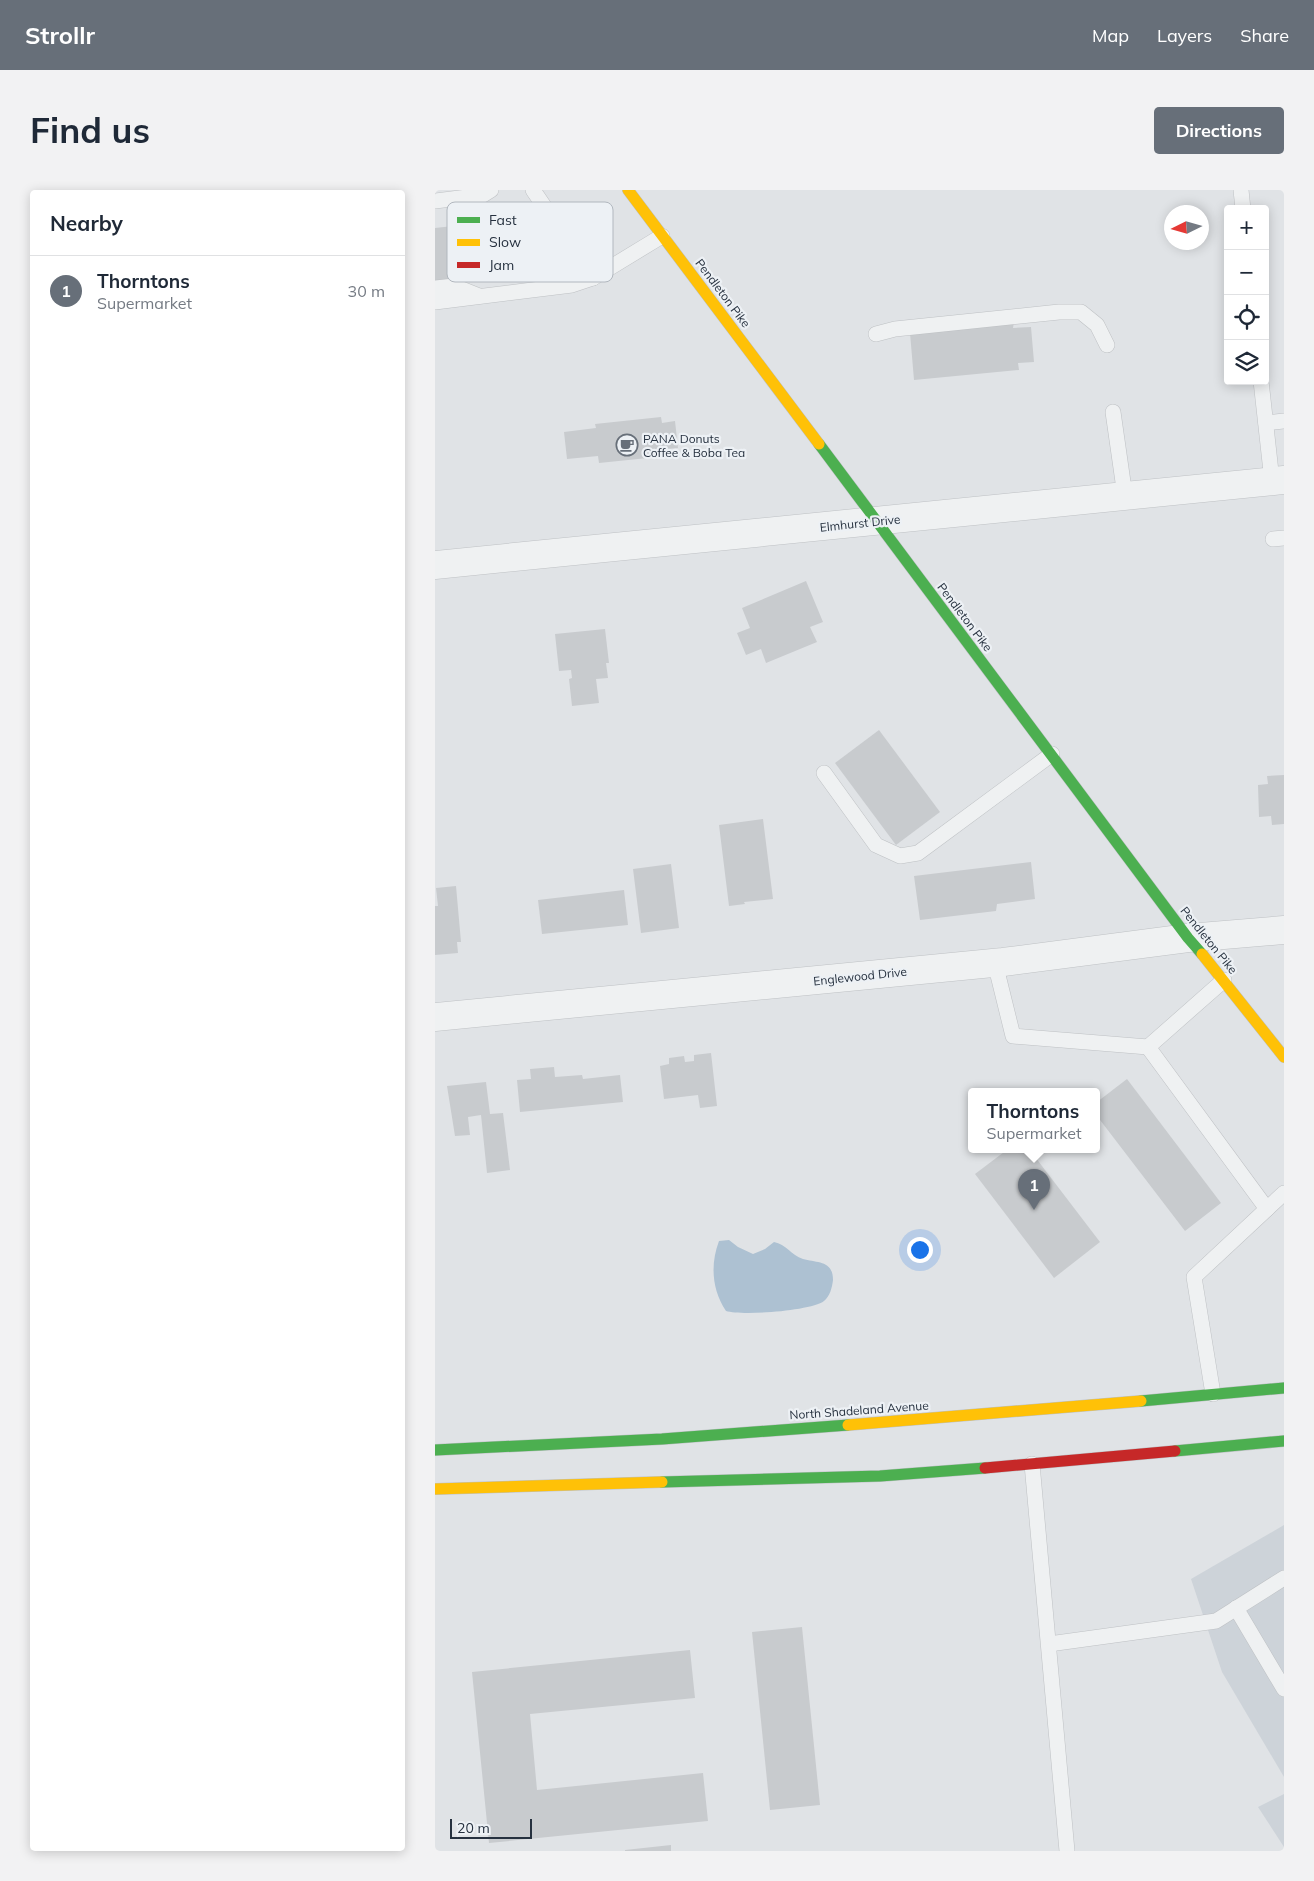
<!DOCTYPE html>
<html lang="en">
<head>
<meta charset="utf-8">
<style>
  body { margin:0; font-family:Mulish,sans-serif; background:#f2f2f3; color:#1f2937 }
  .controls { position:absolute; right:15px; top:15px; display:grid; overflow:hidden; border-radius:5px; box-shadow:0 2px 12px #0003 }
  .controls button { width:45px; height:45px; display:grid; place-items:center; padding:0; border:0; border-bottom:1px solid #e0e1e3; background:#fff; color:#1f2937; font:25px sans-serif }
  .compass { position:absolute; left:729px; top:15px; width:45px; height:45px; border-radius:50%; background:#fff; box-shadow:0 2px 12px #0003; rotate:265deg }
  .scale { position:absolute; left:15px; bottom:12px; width:82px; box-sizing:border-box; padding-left:5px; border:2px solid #26313f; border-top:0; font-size:14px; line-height:18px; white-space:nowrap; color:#26313f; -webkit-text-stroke:4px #edf1f5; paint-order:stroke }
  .you { position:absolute; left:484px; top:1059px; width:18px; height:18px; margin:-12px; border:4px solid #fff; border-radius:50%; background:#1a73e8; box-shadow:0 0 0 8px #1a73e833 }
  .badge { display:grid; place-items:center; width:32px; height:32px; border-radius:50%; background:#676f79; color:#fff; font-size:16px; font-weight:700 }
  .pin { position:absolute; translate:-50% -41px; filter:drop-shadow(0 1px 2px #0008) }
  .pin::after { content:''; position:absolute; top:26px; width:18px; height:15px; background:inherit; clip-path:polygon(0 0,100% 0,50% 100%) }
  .popup { position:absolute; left:533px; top:898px; width:132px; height:65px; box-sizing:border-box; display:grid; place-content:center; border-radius:5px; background:#fff; filter:drop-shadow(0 1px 4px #0005); font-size:16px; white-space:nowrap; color:#747a83 }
  .popup b { font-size:19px; color:#1f2937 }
  .popup::after { content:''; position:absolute; left:50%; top:100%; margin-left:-10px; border:10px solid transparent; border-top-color:#fff }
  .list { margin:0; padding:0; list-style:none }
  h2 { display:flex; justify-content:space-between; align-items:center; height:65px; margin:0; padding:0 20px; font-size:21px }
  h2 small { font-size:16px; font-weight:400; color:#747a83 }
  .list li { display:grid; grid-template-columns:32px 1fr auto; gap:15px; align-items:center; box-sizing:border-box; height:70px; padding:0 20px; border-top:1px solid #e0e1e3 }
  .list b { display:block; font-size:19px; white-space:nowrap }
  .list p { margin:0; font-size:16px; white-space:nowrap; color:#747a83 }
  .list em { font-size:16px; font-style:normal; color:#747a83 }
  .icon { flex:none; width:28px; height:28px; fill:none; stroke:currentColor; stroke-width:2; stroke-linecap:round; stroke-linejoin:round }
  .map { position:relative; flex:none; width:849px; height:1661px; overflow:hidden; border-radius:5px }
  header { display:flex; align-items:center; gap:30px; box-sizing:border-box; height:70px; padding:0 25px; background:#676f79; color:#fff }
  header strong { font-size:24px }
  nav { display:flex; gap:28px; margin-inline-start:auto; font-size:18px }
  .intro { display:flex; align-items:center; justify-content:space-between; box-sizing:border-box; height:120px; padding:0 30px }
  h1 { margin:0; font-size:35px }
  .button { padding:12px 22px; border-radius:5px; background:#676f79; color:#fff; font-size:18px; font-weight:700 }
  main { display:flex; gap:30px; padding:0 30px }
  aside { flex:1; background:#fff; border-radius:5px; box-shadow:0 2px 12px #0003 }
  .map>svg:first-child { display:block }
  .built { fill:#cdd3d9 }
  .water { fill:#adc1d2 }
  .building { fill:#c8cbce }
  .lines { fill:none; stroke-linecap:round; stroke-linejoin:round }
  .lane-casing { stroke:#bec1c4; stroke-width:16 }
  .street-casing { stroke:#bec1c4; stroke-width:29 }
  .fast-casing { stroke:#bcc0c3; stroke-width:12 }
  .slow-casing { stroke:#bcc0c3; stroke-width:12 }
  .jam-casing { stroke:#bcc0c3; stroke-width:12 }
  .lane { stroke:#eff1f2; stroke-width:15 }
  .street { stroke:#eff1f2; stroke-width:28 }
  .fast { stroke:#4caf50; stroke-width:11 }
  .slow { stroke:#ffc107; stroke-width:11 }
  .jam { stroke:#c62828; stroke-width:11 }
  .labels { text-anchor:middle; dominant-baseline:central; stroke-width:4.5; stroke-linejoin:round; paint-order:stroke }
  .street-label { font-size:12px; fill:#26313f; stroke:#edf1f5 }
  .poi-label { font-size:12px; fill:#26313f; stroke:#edf1f5; text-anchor:start }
  .key { fill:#edf1f5; stroke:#b1b7be; stroke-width:1 }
  .key-label { font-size:14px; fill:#26313f }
</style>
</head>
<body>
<header>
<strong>Strollr</strong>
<nav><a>Map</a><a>Layers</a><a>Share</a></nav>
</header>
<div class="intro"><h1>Find us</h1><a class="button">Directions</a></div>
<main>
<aside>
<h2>Nearby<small></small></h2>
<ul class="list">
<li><span class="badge">1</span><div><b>Thorntons</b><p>Supermarket</p></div><em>30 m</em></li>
</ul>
</aside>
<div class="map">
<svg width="849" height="1661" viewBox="0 0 849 1661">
  <rect width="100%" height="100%" fill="#e0e3e6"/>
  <g class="built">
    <path d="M849,1335v252l-62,-105 -31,-93z"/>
    <path d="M849,1604v53l-26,-40z"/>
  </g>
  <path class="water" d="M294,1050l9,7 15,7 12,-5 9,-7c12,2 17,13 29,17 14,4 30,1 30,21 -1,8 -3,16 -9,21 -13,10 -82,15 -98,10 -14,-21 -16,-46 -7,-70z"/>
  <g class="building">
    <path d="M82,29l6,55 -88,9v-55z"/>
    <path d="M579,132l-1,6 18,-1 3,35 -16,1 1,7 -105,10 -4,-47z"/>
    <path d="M226,227l1,6 13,-2 3,27 -11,1v7l-68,7 -1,-7 -31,3 -3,-27 32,-4 -1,-4z"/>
    <path d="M371,391l17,41 -13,5 7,15 -51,21 -5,-14 -15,6 -9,-22 13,-5 -8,-20z"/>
    <path d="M170,439l4,34h-3l2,15 -12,1 3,24 -27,3 -3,-27 3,-1 -1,-8 -12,1 -4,-37z"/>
    <path d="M444,540l61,82 -44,33 -61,-82z"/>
    <path d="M849,585v49l-12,1 -1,-9 -12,1 -1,-32 10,-1 -1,-8z"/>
    <path d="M328,629l10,80 -29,3 1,2 -16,2 -10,-81z"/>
    <path d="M596,672l4,37 -38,5 -1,7 -76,9 -6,-44z"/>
    <path d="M236,674l8,64 -38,5 -8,-64z"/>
    <path d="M21,696l5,56h-4l1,11 -23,2v-49h3l-2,-18z"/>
    <path d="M189,700l4,35 -86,9 -4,-34z"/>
    <path d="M276,863l6,53 -17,2 -2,-13 -34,4 -4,-33 9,-2v-6l15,-2 1,6 9,-1v-6z"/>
    <path d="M119,877l1,10 27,-2 1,4 37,-4 3,27 -103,10 -3,-32 14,-1 -1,-10z"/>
    <path d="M692,889l94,124 -36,28 -88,-115v-14z"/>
    <path d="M51,892l4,32 13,-1 7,57 -23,3 -6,-58 -13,2 2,18 -15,1 -8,-50z"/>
    <path d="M573,959h21l71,93 -46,36 -79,-104z"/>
    <path d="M367,1437l18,178 -50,5 -18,-178z"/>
    <path d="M255,1460l5,48 -165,16 7,76 166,-17 5,48 -219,22 -17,-171z"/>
    <path d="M236,1655v6h-46v-1z"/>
  </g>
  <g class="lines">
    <g class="lane-casing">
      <g id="lane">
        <path d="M98,0l60,88"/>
        <path d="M806,0l2,19"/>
        <path d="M0,11l48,-6 8,-5"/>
        <path d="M0,98l19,-2 25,10"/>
        <path d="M0,112l137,-17 21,-7 69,-42"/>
        <path d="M441,144l19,-5 164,-17h22l16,13 10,20"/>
        <path d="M826,191l11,100"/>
        <path d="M678,222l12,84"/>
        <path d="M831,233l18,-2"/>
        <path d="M838,349l11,-1"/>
        <path d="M389,583l52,72 24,11 18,-3 134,-99"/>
        <path d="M560,773l18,73 135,11"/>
        <path d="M789,790l-76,67 119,162"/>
        <path d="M778,1204l-19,-117 90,-84"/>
        <path d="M597,1274l35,387"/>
        <path d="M801,1418l48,81"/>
        <path d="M614,1454l167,-23 68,-43"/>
      </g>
    </g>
    <g class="street-casing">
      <g id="street">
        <path d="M0,375l849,-85"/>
        <path d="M0,827l568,-55 185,-24 96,-8"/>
      </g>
    </g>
    <g class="fast-casing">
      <g id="fast">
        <path d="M384,254l369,494 14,16"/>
        <path d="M706,1211l143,-13"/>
        <path d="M0,1260l227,-11 186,-14"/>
        <path d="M740,1261l109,-10"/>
        <path d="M227,1292l218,-6 105,-8"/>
      </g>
    </g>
    <g class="slow-casing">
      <g id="slow">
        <path d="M193,0l191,254"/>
        <path d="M767,764l82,103"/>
        <path d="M413,1235l293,-24"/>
        <path d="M0,1299l227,-7"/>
      </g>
    </g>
    <g class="jam-casing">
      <path id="jam" d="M550,1278l190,-17"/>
    </g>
    <use href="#lane" class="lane"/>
    <use href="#street" class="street"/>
    <use href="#fast" class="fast"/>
    <use href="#slow" class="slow"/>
    <use href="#jam" class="jam"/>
  </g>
  <defs>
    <g id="cafe-ring" transform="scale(1.125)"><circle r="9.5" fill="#edf1f5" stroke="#676f79" stroke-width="1.5"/><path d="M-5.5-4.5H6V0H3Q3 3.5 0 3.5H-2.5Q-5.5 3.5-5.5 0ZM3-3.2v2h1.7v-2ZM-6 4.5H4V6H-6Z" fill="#676f79"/></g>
  </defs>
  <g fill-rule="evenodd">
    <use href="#cafe-ring" x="192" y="255"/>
  </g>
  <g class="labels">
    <g class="street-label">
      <text transform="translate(288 103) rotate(53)">Pendleton Pike</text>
      <text transform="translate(425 333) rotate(-6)">Elmhurst Drive</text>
      <text transform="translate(530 427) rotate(53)">Pendleton Pike</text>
      <text transform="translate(774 750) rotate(51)">Pendleton Pike</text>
      <text transform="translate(425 786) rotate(-6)">Englewood Drive</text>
      <text transform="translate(424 1220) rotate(-4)">North Shadeland Avenue</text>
    </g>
    <g class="poi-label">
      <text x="208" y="248">PANA Donuts<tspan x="208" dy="14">Coffee &amp; Boba Tea</tspan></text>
    </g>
  </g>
  <rect x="12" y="12" width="166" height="80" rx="8" class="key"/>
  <rect x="22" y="27" width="23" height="6" fill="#4caf50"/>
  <rect x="22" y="49" width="23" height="7" fill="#ffc107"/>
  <rect x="22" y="72" width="23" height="6" fill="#c62828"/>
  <g class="key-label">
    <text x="54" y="35">Fast</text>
    <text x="54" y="57">Slow</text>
    <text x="54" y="80">Jam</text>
  </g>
</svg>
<div class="controls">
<button>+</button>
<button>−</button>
<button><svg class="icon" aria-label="locate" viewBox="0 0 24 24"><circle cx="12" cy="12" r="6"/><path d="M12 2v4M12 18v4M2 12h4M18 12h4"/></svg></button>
<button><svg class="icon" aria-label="layers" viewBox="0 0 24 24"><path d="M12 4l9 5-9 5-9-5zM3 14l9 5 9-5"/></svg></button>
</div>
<svg class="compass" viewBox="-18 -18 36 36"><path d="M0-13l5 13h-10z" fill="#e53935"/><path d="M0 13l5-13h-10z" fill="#747a83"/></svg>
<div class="scale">20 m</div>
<div class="you"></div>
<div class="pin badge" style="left:599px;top:1020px">1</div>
<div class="popup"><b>Thorntons</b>Supermarket</div>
</div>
</main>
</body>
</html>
